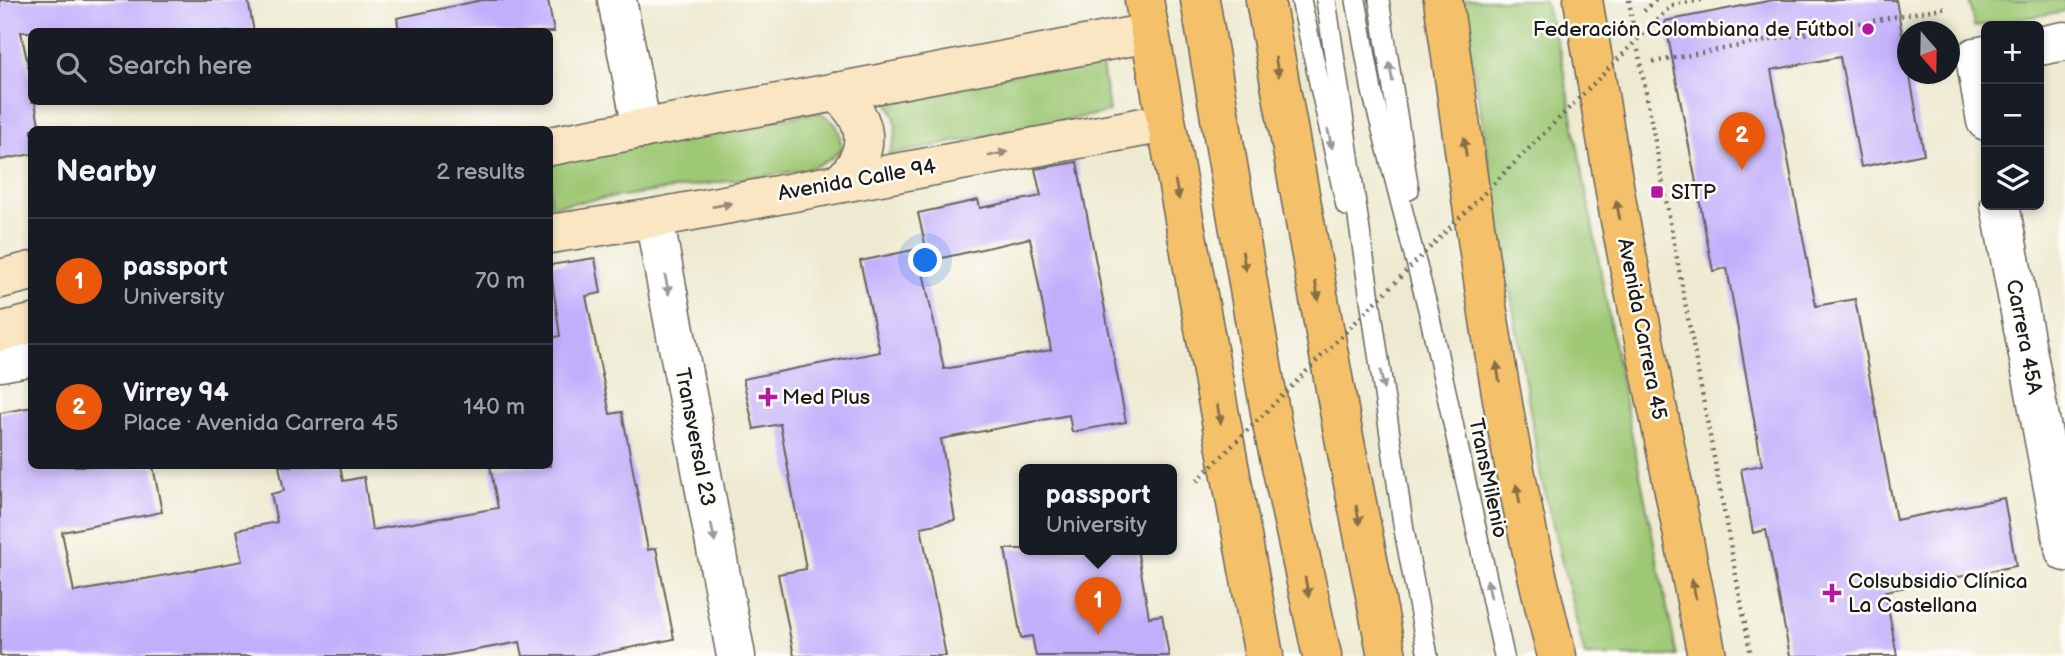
<!DOCTYPE html>
<html lang="en">
<head>
<meta charset="utf-8">
<style>
  body { margin:0; font-family:"Balsamiq Sans",sans-serif; background:#20242c; color:#f1f3f6 }
  .controls { position:absolute; right:21px; top:21px; display:grid; overflow:hidden; border-radius:10px; box-shadow:0 4px 10px #0003 }
  .controls button { width:63px; height:63px; display:grid; place-items:center; padding:0; border:0; border-bottom:2px solid #363941; background:#171b24; color:#f1f3f6; font:35px sans-serif }
  .compass { position:absolute; left:1897px; top:21px; width:63px; height:63px; border-radius:50%; background:#171b24; box-shadow:0 4px 10px #0003; rotate:160deg }
  .you { position:absolute; left:926px; top:261px; width:24px; height:24px; margin:-18px; border:5px solid #fff; border-radius:50%; background:#1a73e8; box-shadow:0 0 0 10px #1a73e833 }
  .badge { display:grid; place-items:center; width:46px; height:46px; border-radius:50%; background:#ea580c; color:#fff; font-size:23px; font-weight:700 }
  .pin { position:absolute; translate:-50% -58px; filter:drop-shadow(0 2px 4px #0008) }
  .pin::after { content:''; position:absolute; top:37px; width:24px; height:21px; background:inherit; clip-path:polygon(0 0,100% 0,50% 100%) }
  .popup { position:absolute; left:1019px; top:464px; width:158px; height:91px; box-sizing:border-box; display:grid; place-content:center; border-radius:10px; background:#171b24; filter:drop-shadow(0 2px 5px #0005); font-size:23px; white-space:nowrap; color:#9ea1a6 }
  .popup b { font-size:26px; color:#f1f3f6 }
  .popup::after { content:''; position:absolute; left:50%; top:100%; margin-left:-14px; border:14px solid transparent; border-top-color:#171b24 }
  .list { margin:0; padding:0; list-style:none }
  h2 { display:flex; justify-content:space-between; align-items:center; height:91px; margin:0; padding:0 28px; font-size:30px }
  h2 small { font-size:23px; font-weight:400; color:#9ea1a6 }
  .list li { display:grid; grid-template-columns:46px 1fr auto; gap:21px; align-items:center; box-sizing:border-box; height:126px; padding:0 28px; border-top:2px solid #363941 }
  .list b { display:block; font-size:26px; white-space:nowrap }
  .list p { margin:0; font-size:23px; white-space:nowrap; color:#9ea1a6 }
  .list em { font-size:23px; font-style:normal; color:#9ea1a6 }
  .icon { flex:none; width:38px; height:38px; fill:none; stroke:currentColor; stroke-width:2; stroke-linecap:round; stroke-linejoin:round }
  .map { position:relative; flex:none; width:2065px; height:656px; overflow:hidden }
  .search { position:absolute; background:#171b24; box-shadow:0 4px 10px #0003; left:28px; top:28px; width:525px; height:77px; display:flex; align-items:center; gap:18px; box-sizing:border-box; padding:0 24px; border-radius:10px; color:#9ea1a6; font-size:26px }
  .panel { position:absolute; background:#171b24; box-shadow:0 4px 10px #0003; left:28px; top:126px; width:525px; height:343px; border-radius:10px }
  .map>svg:first-child { display:block }
  .green { fill:#9ec875; stroke:#5d7248; stroke-width:2 }
  .building { fill:#c2affc }
  .lines { fill:none; stroke-linecap:round; stroke-linejoin:round }
  .service-casing { stroke:#66645b; stroke-width:22 }
  .minor-casing { stroke:#66645b; stroke-width:41 }
  .secondary-casing { stroke:#66645b; stroke-width:41 }
  .trunk-casing { stroke:#66645b; stroke-width:41 }
  .path { stroke:#66645b; stroke-width:4.5; stroke-dasharray:2 5; stroke-linecap:butt }
  .service { stroke:#fff; stroke-width:19 }
  .minor { stroke:#fff; stroke-width:38 }
  .secondary { stroke:#fbe6c4; stroke-width:38 }
  .trunk { stroke:#f4c16b; stroke-width:38 }
  .path-bridge { stroke:#66645b; stroke-width:4.5; stroke-dasharray:2 5; stroke-linecap:butt }
  .oneway { fill:#886e44 }
  .oneway2 { fill:#999 }
  .oneway3 { fill:#978b78 }
  .poi-dot { fill:#b5179e; stroke:#fdfcf7; stroke-width:2.5 }
  .labels { text-anchor:middle; dominant-baseline:central; stroke-width:5; stroke-linejoin:round; paint-order:stroke }
  .poi-label { font-size:21px; fill:#1c1c1c; stroke:#fdfcf7; text-anchor:start }
  .street-label { font-size:21px; fill:#1c1c1c; stroke:#fdfcf7 }
</style>
</head>
<body>
<div class="map">
<svg width="2065" height="656" viewBox="0 0 2065 656">
  <rect width="100%" height="100%" fill="#fdfcf7"/>
  <filter id="ink" filterUnits="userSpaceOnUse"><feTurbulence type="fractalNoise" baseFrequency=".0143" numOctaves="2"/><feDisplacementMap in="SourceGraphic" scale="14" xChannelSelector="R" yChannelSelector="G"/><feConvolveMatrix kernelMatrix="1 2 1 2 8 2 1 2 1" color-interpolation-filters="sRGB"/></filter>
  <filter id="wash" filterUnits="userSpaceOnUse"><feTurbulence type="fractalNoise" baseFrequency=".00686" numOctaves="4" result="noise"/><feDisplacementMap in="SourceGraphic" scale="28" xChannelSelector="R" yChannelSelector="G"/><feGaussianBlur stdDeviation="1.57" result="paint"/><feColorMatrix in="noise" values="0 0 0 0 0 0 0 0 0 0 0 0 0 0 0 0 0 1.4 0 .05"/><feComposite in="paint" operator="in"/></filter>
  <g filter="url(#wash)">
    <rect width="100%" height="100%" fill="#eeead1"/>
    <g class="green">
      <path d="M1462,0h82l17,56 62,336 54,264h-92l-44,-179z"/>
      <path d="M1969,0h96v11l-91,16z"/>
      <path d="M1101,58l8,54 -221,43c11,-19 11,-39 -4,-57z"/>
      <path d="M819,112c18,10 22,17 22,38l-14,11 -21,9 -256,36v-45z"/>
    </g>
    <g id="blocks">
      <g class="building">
        <path d="M0,0h248l6,32h-233l11,52v18h3l5,28h-8v24l-32,6z"/>
        <path d="M482,0h66l6,32h-155l-2,-14z"/>
        <path d="M1773,0h123l28,154 -63,13 -21,-110 -69,13 45,236 39,-7 41,221 108,-22 12,68 -131,25 12,65h-107l-24,-126 -13,3 -12,-64 21,-4 -35,-197 -14,3 -48,-250z"/>
        <path d="M1077,162l49,260 -54,10 -3,-17 -128,24 14,81 -34,7 25,129h-152l-16,-82 28,-5 -26,-145 -26,5 -11,-50 137,-27 -20,-91 58,-12 26,120 107,-19 -21,-112 -101,23 -11,-48 60,-13 2,8 61,-12 -6,-27z"/>
        <path d="M595,258l6,35 -15,3 24,118 12,-2 26,138 8,-2 18,91 -85,17h-66l-3,-14 -77,14h-443v-243l32,-6v59h121l9,46 -100,20 12,60 169,-31 -6,-31 40,-8 -6,-28 13,-3 -5,-25h61l3,15 21,-4 8,53 126,-22 -8,-42h60v-128l10,-2 -10,-71z"/>
        <path d="M1005,549h132l12,68 13,-2 7,41h-133l-4,-20 -11,2z"/>
      </g>
    </g>
  </g>
  <g filter="url(#ink)">
    <use href="#blocks" fill-opacity="0" stroke="#66645b" stroke-width="2"/>
    <g class="lines">
      <g class="service-casing">
        <g id="service">
          <path d="M1301,0l45,206"/>
          <path d="M1326,0l78,530 24,126"/>
          <path d="M1356,0l16,91 56,218 76,347"/>
          <path d="M1379,0l30,190"/>
        </g>
      </g>
      <g class="minor-casing">
        <g id="minor">
          <path d="M617,0l25,129"/>
          <path d="M2039,46l26,-5"/>
          <path d="M1986,55l-11,2 11,64"/>
          <path d="M2000,205l65,347"/>
          <path d="M654,218l82,438"/>
          <path d="M0,362l32,-6"/>
        </g>
      </g>
      <g class="secondary-casing">
        <g id="secondary">
          <path d="M836,92c34,28 37,59 5,91"/>
          <path d="M550,146l599,-113"/>
          <path d="M550,234l104,-16 511,-95"/>
          <path d="M0,279l32,-8"/>
          <path d="M0,332l32,-8"/>
        </g>
      </g>
      <g class="trunk-casing">
        <g id="trunk">
          <path d="M1144,0l120,656"/>
          <path d="M1200,0l72,424 50,232"/>
          <path d="M1265,0l77,427 45,229"/>
          <path d="M1443,0c32,220 57,441 114,656"/>
          <path d="M1583,0l36,215 88,441"/>
        </g>
      </g>
      <g class="path">
        <path d="M1629,0l5,32"/>
        <path d="M1672,5l30,-5"/>
        <path d="M1644,11l12,-11"/>
        <path d="M1638,50l113,606"/>
        <path d="M1653,62l294,-55"/>
      </g>
      <use href="#service" class="service"/>
      <use href="#minor" class="minor"/>
      <use href="#secondary" class="secondary"/>
      <use href="#trunk" class="trunk"/>
      <path class="path-bridge" d="M1197,481l475,-476"/>
    </g>
    <defs><path id="oneway-solid" d="M-6-.8H1V-3.2L6.5 0L1 3.2V.8H-6Z" transform="scale(1.75)"/></defs>
    <g class="oneway">
      <use href="#oneway-solid" transform="translate(1277 67) rotate(80)"/>
      <use href="#oneway-solid" transform="translate(1465 147) rotate(-98)"/>
      <use href="#oneway-solid" transform="translate(1177 190) rotate(79)"/>
      <use href="#oneway-solid" transform="translate(1618 210) rotate(-100)"/>
      <use href="#oneway-solid" transform="translate(1244 261) rotate(80)"/>
      <use href="#oneway-solid" transform="translate(1317 291) rotate(80)"/>
      <use href="#oneway-solid" transform="translate(1498 372) rotate(-98)"/>
      <use href="#oneway-solid" transform="translate(1219 414) rotate(79)"/>
      <use href="#oneway-solid" transform="translate(1518 494) rotate(-101)"/>
      <use href="#oneway-solid" transform="translate(1358 515) rotate(79)"/>
      <use href="#oneway-solid" transform="translate(1307 587) rotate(78)"/>
      <use href="#oneway-solid" transform="translate(1694 589) rotate(-101)"/>
    </g>
    <g class="oneway2">
      <use href="#oneway-solid" transform="translate(1391 72) rotate(-99)"/>
      <use href="#oneway-solid" transform="translate(1330 139) rotate(77)"/>
      <use href="#oneway-solid" transform="translate(667 285) rotate(79)"/>
      <use href="#oneway-solid" transform="translate(1382 380) rotate(81)"/>
      <use href="#oneway-solid" transform="translate(713 533) rotate(79)"/>
      <use href="#oneway-solid" transform="translate(1489 589) rotate(-102)"/>
    </g>
    <g class="oneway3">
      <use href="#oneway-solid" transform="translate(998 154) rotate(-11)"/>
      <use href="#oneway-solid" transform="translate(722 205) rotate(-10)"/>
    </g>
  </g>
  <g class="poi-dot">
    <circle cx="1868" cy="29" r="7"/>
    <rect x="1650" y="185" width="14" height="14" rx="3.5"/>
    <path d="M764.5 386.5h7v7h7v7h-7v7h-7v-7h-7v-7h7z"/>
    <path d="M1828.5 582.5h7v7h7v7h-7v7h-7v-7h-7v-7h7z"/>
  </g>
  <g class="labels">
    <g class="poi-label">
      <text x="1854" y="29" text-anchor="end">Federación Colombiana de Fútbol</text>
      <text x="1671" y="192">SITP</text>
      <text x="782" y="397">Med Plus</text>
      <text x="1848" y="581">Colsubsidio Clínica<tspan x="1848" dy="24">La Castellana</tspan></text>
    </g>
    <g class="street-label">
      <text transform="translate(857 180) rotate(-10)">Avenida Calle 94</text>
      <text transform="translate(1642 329) rotate(79)">Avenida Carrera 45</text>
      <text transform="translate(2024 337) rotate(79)">Carrera 45A</text>
      <text transform="translate(695 437) rotate(79)">Transversal 23</text>
      <text transform="translate(1488 478) rotate(78)">TransMilenio</text>
    </g>
  </g>
</svg>
<div class="controls">
<button>+</button>
<button>−</button>
<button><svg class="icon" aria-label="layers" viewBox="0 0 24 24"><path d="M12 4l9 5-9 5-9-5zM3 14l9 5 9-5"/></svg></button>
</div>
<svg class="compass" viewBox="-18 -18 36 36"><path d="M0-13l5 13h-10z" fill="#e53935"/><path d="M0 13l5-13h-10z" fill="#9ea1a6"/></svg>
<div class="you"></div>
<div class="pin badge" style="left:1098px;top:635px">1</div>
<div class="popup"><b>passport</b>University</div>
<div class="pin badge" style="left:1742px;top:170px">2</div>
<div class="search"><svg class="icon" aria-label="search" viewBox="0 0 24 24"><circle cx="10" cy="10" r="6"/><path d="M15 15l6 6"/></svg>Search here</div>
<section class="panel">
<h2>Nearby<small>2 results</small></h2>
<ul class="list">
<li><span class="badge">1</span><div><b>passport</b><p>University</p></div><em>70 m</em></li>
<li><span class="badge">2</span><div><b>Virrey 94</b><p>Place · Avenida Carrera 45</p></div><em>140 m</em></li>
</ul>
</section>
</div>
</body>
</html>
